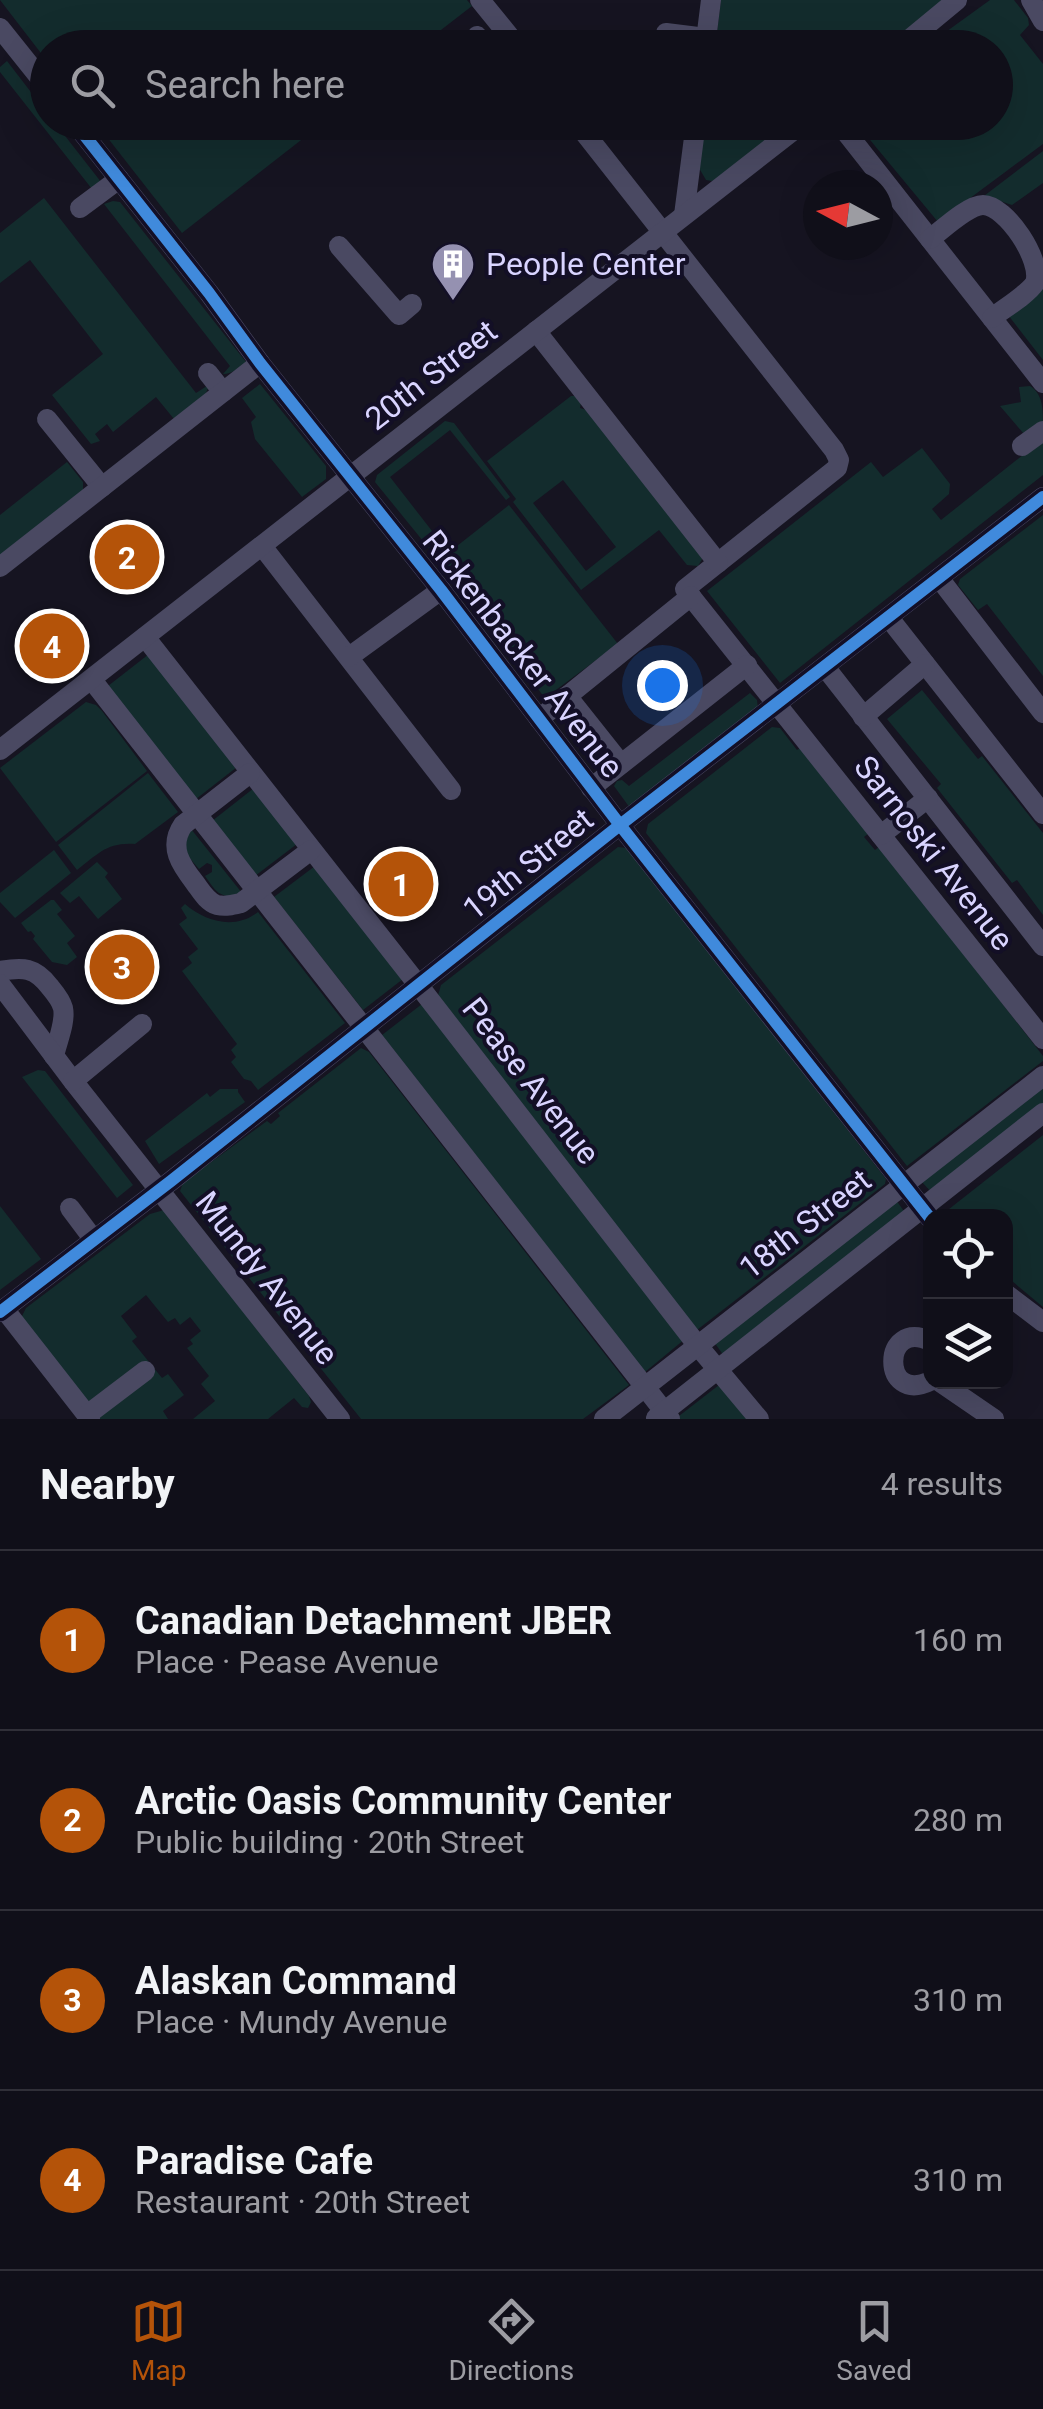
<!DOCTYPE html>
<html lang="en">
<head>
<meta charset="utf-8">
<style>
  body { margin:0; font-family:Roboto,sans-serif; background:#191822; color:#f1f3f6 }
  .controls { position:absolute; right:30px; bottom:30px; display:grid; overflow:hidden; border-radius:20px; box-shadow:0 10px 40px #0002 }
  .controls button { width:90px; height:90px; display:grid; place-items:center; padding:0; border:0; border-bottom:2px solid #302f38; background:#100f19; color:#f1f3f6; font:50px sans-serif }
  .compass { position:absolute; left:803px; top:170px; width:90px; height:90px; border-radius:50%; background:#100f19; box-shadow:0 10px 40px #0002; rotate:277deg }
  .you { position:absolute; left:662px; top:685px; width:35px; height:35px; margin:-25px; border:8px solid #fff; border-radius:50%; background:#1a73e8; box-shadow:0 0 0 15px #1a73e833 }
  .badge { display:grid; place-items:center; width:65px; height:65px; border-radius:50%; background:#b45309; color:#fff; font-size:32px; font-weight:700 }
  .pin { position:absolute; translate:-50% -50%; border:5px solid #fff; box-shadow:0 2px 10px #0006 }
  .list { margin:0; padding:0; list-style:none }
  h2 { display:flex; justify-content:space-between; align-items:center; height:130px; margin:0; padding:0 40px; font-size:42px }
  h2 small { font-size:32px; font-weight:400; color:#9c9ca2 }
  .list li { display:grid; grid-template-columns:65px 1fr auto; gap:30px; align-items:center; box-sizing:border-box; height:180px; padding:0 40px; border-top:2px solid #302f38 }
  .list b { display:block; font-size:38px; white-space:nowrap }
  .list p { margin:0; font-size:32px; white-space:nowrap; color:#9c9ca2 }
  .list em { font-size:32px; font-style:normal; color:#9c9ca2 }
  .icon { flex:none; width:55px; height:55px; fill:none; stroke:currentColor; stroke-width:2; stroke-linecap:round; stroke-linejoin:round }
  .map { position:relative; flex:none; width:1043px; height:1419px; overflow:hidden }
  .search { position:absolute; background:#100f19; box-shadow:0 10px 40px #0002; left:30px; right:30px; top:30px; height:110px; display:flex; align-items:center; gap:25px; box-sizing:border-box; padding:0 35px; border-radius:55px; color:#9c9ca2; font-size:38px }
  .sheet { height:850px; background:#100f19 }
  nav { display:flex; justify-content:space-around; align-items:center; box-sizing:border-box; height:140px; border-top:2px solid #302f38; background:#100f19; font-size:28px; color:#9c9ca2 }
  nav a { display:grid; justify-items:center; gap:5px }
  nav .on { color:#b45309 }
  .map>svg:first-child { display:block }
  .green { fill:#132c2d; fill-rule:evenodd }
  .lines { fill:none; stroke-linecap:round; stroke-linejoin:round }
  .minor { stroke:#4a4962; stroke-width:20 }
  .cycleway-casing { stroke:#130f26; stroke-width:19 }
  .cycleway { stroke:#408adc; stroke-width:12 }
  .labels { text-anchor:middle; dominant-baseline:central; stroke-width:8; stroke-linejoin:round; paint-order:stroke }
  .poi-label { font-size:32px; fill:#d9d4ff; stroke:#130f26; text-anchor:start }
  .street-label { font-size:32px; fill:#d9d4ff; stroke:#130f26 }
</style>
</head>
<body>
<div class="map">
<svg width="1043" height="1419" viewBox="0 0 1043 1419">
  <rect width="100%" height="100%" fill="#161421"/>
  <g class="green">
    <path d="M0,0h467l5,6 -53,41 -371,1 -1,13z"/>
    <path d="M721,0h224l-58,47 -172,1z"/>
    <path d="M990,0h24l14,18 1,7 -9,10 23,29v80l-105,78 -82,-99 140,-1v-74l-71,-1z"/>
    <path d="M7,61l40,52 1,9 7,1 46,59 -9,7 -92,-117v-5z"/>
    <path d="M96,123h227l-141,110z"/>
    <path d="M705,123h86l-71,54 -8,4 -6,-1 -7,-12z"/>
    <path d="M1043,151v32l-31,22 -15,-5 -17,-1z"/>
    <path d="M44,198l152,195 14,-9 -5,11 -31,24 -18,-22 -43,35 -6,-8 -12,10 5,7 -9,3 -39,-49 51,-41 -73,-94 -30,23v-50z"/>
    <path d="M113,201l7,1 126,160c-7,6 -14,12 -23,12l7,-8 -126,-162z"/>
    <path d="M1043,288v72l-35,-45z"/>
    <path d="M260,384l66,82v13l-24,18 -47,-58 -4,-17 5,-5 -14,-19z"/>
    <path d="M1030,386c13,8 13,23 13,40l-19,8 -24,-28 21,-4 -2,-15z"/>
    <path d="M571,396h8l2,6 -1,6 13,4 111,144 -6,10 -11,-1 -28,-35 -78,60 -68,-88 3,-3 -29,-38zM563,480l53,67 -30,24 -53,-68z"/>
    <path d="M445,421l9,2 56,74 -4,3 -56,-70 -60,47 56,72 -10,8 -61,-75 2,-7z"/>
    <path d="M1043,439v36l-263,208 -73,-92 164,-129 12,15 39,-29 28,36 -1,10 -17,15 9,11z"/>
    <path d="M67,462l16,20v8l-83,65v-40z"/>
    <path d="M509,505l109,139 -73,54 -107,-137z"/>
    <path d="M1043,515v161l-56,-72 -9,6 -20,-25 2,-6z"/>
    <path d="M149,654l88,113 -41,32 -88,-113z"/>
    <path d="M922,690l56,69 4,-3 61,77v82l-26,-35 -5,3 -75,-95 4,-4 -54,-65z"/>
    <path d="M750,693l7,7 1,9 -128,99 -16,-22 3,-5 5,-1 7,6z"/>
    <path d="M86,702l10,3 6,6 45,60 -91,71 -56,-74z"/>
    <path d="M772,727l8,1 17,22 6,-4 66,87 -5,4 11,13 5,-4 163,210v5l-136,105 -261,-333 2,-9z"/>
    <path d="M148,773l30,39 -43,32c-28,-2 -37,10 -58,26l-19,-25z"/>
    <path d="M254,788l43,56 -42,32 -43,-55z"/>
    <path d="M191,829l51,64 -6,4c-19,-1 -20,-6 -31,-21l7,-4v-7l-5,-2 -8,6 -12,-14 -3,-10z"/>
    <path d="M618,847l9,1 259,331 -1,5 -188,146 -260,-331 4,-14z"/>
    <path d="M54,850l17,23 -56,45 -15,-16v-9z"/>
    <path d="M97,862l11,11 -3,4 17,22 -24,20 -19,-23 -9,7 -10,-10z"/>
    <path d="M315,866l88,113 -40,31 -89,-113z"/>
    <path d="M51,900h3l8,10 -5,4 18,22 -8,7 10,14 -10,8 -15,-3 -19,-23 2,-3 -4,-5 -3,1 -7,-9z"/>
    <path d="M185,904c21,18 50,26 73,8l87,111 -87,67 -7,-9 -7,-2 -13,-17 5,-5 -5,-7 6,-6 -55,-73 10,-8 -4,-6 10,-8 -19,-25 8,-6 -6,-10z"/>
    <path d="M422,1004l263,335 -40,33 -263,-337z"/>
    <path d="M361,1048l8,4 260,333 -46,34h-222l-181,-228 3,-8 84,-62 4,3 9,-8 -2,-3z"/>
    <path d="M38,1070l7,1 88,114 -16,13 -95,-121z"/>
    <path d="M1043,1085v21l-111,87 -11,-12z"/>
    <path d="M220,1089h18v3l7,10 -86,62 -14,-23 62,-48 3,4z"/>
    <path d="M1043,1135v172l-37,-31v-60h-59l-3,-3z"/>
    <path d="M896,1200l10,14 -182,142 -10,-14z"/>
    <path d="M0,1206l41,53 -41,31z"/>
    <path d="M164,1210l145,186 2,6 -3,6 -6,-1 -8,-9 -26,21h-75l22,-18 -14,-17 8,-8 -22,-28 6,-4 -3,-4 11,-9 -11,-14 -10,8 -5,-7 -7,4 -22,-27 -25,21 16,21 -5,4 30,37 6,-4 16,21 -21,16 5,8h-69l-78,-101 5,-10 124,-94z"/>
    <path d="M719,1385l32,34h-71l-1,-3z"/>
  </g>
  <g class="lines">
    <g class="minor">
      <path d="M480,0l39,48"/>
      <path d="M1031,0l12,21"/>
      <path d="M0,28l48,60"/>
      <path d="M666,33l40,5"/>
      <path d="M477,36l9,12"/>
      <path d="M705,48l6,-48"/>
      <path d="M899,48l58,-48"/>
      <path d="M74,122l135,171 51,70 181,227 179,235 310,393"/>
      <path d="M576,122l258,328 5,10 -2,8 -152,121 358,450"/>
      <path d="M838,122l205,261"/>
      <path d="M80,208l39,-29"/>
      <path d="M684,215l12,-93"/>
      <path d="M930,239c12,-9 38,-34 53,-34 23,0 60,56 52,78 -8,12 -32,26 -43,35"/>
      <path d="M339,246l60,69 13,-11"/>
      <path d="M536,331l182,232"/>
      <path d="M208,373l15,19"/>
      <path d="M47,419l55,68"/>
      <path d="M1022,446l21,-15"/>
      <path d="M262,546l189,244"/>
      <path d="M0,567l260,-204"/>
      <path d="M939,578l104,135"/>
      <path d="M889,618l154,196"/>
      <path d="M145,637l274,349 279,360 61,73"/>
      <path d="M349,657l92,-67"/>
      <path d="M825,667l218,279"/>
      <path d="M92,680l578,739"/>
      <path d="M567,696l54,68"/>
      <path d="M863,717l62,-53"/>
      <path d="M539,719l152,-123"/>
      <path d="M0,750l804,-628"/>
      <path d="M250,773l-67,52c-15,22 -2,40 12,58 6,8 12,19 22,22 9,2 16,0 24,-2l70,-53"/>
      <path d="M591,788l156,-123"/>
      <path d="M881,835l47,-37"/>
      <path d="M0,971c23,-4 35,-4 50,16 5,6 11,13 13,21 3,14 -6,34 -9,48"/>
      <path d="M0,984l73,97 267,338"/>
      <path d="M73,1081l69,-57"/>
      <path d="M70,1208l24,32"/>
      <path d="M1006,1294l37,28"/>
      <path d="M4,1309l86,110"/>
      <path d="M0,1312l171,-131 449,-356 423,-328"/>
      <path d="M930,1341c-49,-23 -49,64 0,40"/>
      <path d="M940,1382l54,37"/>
      <path d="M87,1415l58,-44"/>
      <path d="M656,1418l387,-305"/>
      <path d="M604,1419l439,-343"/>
    </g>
    <g class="cycleway-casing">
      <g id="cycleway">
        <path d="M74,122l135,171 51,70 181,227 179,235 310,393"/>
        <path d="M0,1312l171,-131 449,-356 423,-328"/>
      </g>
    </g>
    <use href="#cycleway" class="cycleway"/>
  </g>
  <defs>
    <g id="building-pin" transform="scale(2.25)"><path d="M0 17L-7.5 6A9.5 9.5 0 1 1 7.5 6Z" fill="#9591b1" stroke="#130f26"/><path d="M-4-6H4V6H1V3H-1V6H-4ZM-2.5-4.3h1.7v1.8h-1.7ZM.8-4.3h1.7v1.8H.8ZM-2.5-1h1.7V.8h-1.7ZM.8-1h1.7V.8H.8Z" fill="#fff"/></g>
  </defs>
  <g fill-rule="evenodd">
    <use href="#building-pin" x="453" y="264"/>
  </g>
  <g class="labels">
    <g class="poi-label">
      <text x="486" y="264">People Center</text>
    </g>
    <g class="street-label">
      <text transform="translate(431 375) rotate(-38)">20th Street</text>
      <text transform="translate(523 654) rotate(52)">Rickenbacker Avenue</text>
      <text transform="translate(934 853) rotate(52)">Sarnoski Avenue</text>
      <text transform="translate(528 864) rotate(-39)">19th Street</text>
      <text transform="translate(531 1081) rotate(52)">Pease Avenue</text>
      <text transform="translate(805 1224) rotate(-38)">18th Street</text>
      <text transform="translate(267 1278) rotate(52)">Mundy Avenue</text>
    </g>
  </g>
</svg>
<div class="controls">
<button><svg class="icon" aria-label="locate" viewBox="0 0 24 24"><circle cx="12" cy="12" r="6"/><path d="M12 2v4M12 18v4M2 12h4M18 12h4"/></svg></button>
<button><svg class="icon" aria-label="layers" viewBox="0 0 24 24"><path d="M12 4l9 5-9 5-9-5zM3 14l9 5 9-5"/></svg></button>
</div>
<svg class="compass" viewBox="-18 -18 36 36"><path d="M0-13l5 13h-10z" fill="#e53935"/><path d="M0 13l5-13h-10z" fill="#9c9ca2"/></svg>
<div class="you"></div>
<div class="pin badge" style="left:401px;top:884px">1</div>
<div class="pin badge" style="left:127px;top:557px">2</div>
<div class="pin badge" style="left:122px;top:967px">3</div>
<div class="pin badge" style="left:52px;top:646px">4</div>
<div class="search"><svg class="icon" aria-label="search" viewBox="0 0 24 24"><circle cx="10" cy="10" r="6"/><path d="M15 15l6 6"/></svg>Search here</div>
</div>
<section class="sheet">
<h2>Nearby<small>4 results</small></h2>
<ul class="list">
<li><span class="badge">1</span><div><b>Canadian Detachment JBER</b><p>Place · Pease Avenue</p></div><em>160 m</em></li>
<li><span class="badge">2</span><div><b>Arctic Oasis Community Center</b><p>Public building · 20th Street</p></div><em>280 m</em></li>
<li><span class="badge">3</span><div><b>Alaskan Command</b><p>Place · Mundy Avenue</p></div><em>310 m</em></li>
<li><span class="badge">4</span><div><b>Paradise Cafe</b><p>Restaurant · 20th Street</p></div><em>310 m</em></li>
</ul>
</section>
<nav>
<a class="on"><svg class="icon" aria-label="map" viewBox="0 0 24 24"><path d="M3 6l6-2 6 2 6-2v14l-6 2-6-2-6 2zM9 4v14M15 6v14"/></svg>Map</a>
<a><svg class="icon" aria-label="directions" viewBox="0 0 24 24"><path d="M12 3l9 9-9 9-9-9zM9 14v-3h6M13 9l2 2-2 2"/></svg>Directions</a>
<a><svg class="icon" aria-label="saved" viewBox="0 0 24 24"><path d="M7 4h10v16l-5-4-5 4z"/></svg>Saved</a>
</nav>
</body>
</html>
